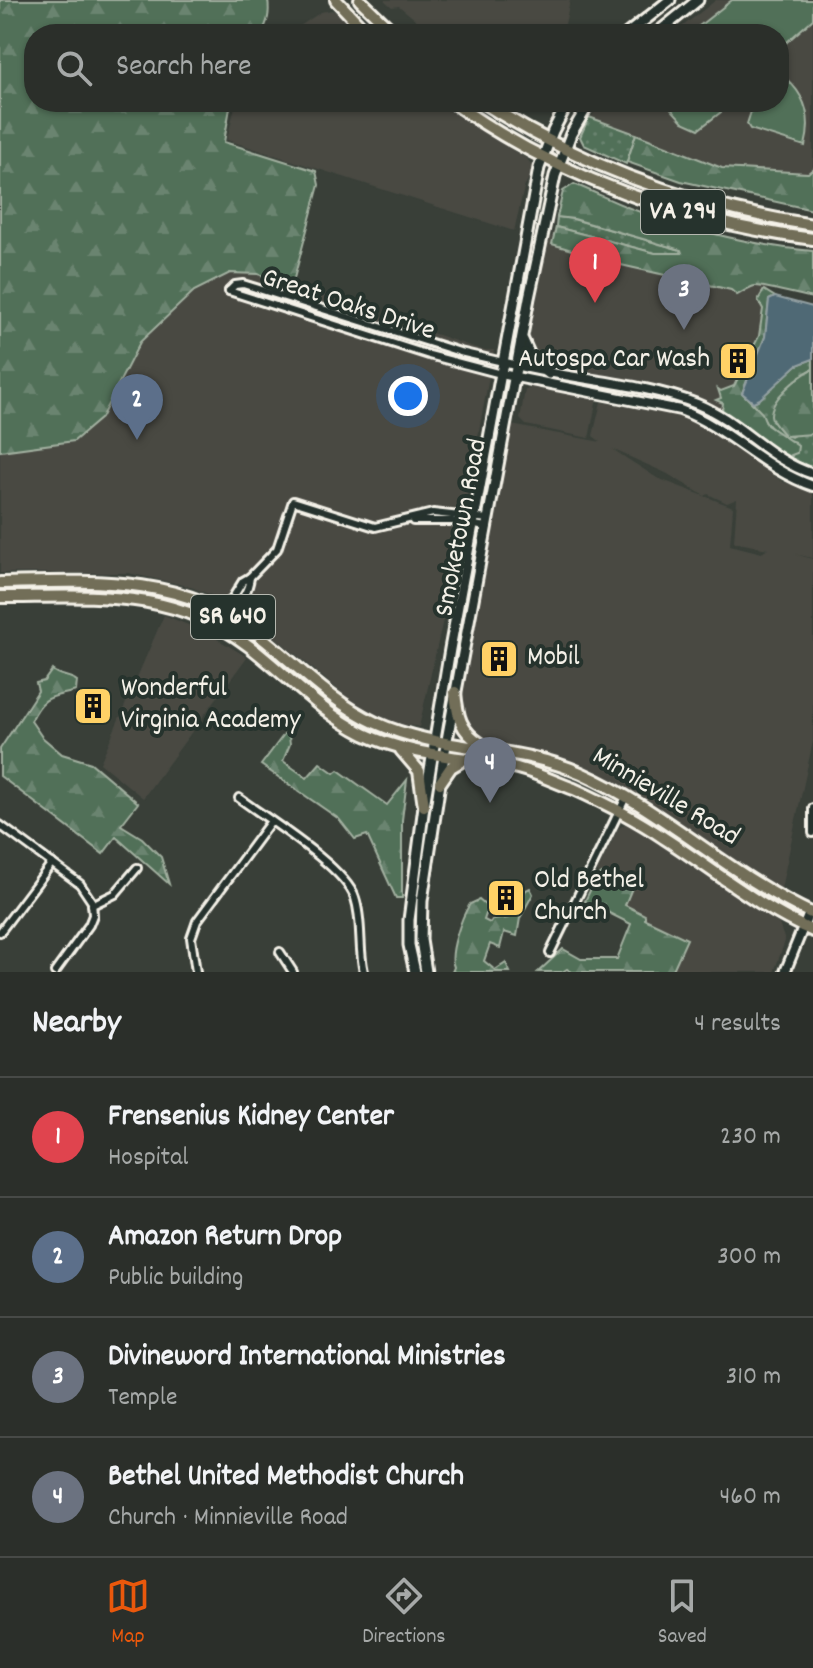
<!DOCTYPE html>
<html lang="en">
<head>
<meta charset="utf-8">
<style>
  body { margin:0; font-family:Dekko,sans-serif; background:#373b36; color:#f1f3f6 }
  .you { position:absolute; left:408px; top:396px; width:28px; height:28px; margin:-20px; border:6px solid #fff; border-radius:50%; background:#1a73e8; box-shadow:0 0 0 12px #1a73e833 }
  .badge { display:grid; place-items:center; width:52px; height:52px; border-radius:50%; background:#ea580c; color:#fff; font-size:26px; font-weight:700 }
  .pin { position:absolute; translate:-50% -66px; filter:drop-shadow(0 2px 4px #0008) }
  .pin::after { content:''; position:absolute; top:42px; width:28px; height:24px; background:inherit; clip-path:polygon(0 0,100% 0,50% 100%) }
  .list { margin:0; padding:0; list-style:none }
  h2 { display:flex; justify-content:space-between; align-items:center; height:104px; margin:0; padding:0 32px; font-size:34px }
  h2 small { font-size:26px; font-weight:400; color:#a6a9a8 }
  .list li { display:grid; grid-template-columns:52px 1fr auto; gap:24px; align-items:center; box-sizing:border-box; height:120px; padding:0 32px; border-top:2px solid #474a47 }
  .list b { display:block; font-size:30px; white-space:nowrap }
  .list p { margin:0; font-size:26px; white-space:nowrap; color:#a6a9a8 }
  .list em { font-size:26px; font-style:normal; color:#a6a9a8 }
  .icon { flex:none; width:44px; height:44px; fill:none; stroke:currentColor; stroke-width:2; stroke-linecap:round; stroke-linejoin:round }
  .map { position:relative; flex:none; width:813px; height:972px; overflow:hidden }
  .search { position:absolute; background:#2b2f2a; box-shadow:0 2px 6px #0004; left:24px; right:24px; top:24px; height:88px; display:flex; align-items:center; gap:20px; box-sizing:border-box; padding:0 28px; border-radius:32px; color:#a6a9a8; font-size:30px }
  .sheet { height:584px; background:#2b2f2a }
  nav { display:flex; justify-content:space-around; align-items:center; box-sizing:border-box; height:112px; border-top:2px solid #474a47; background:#2b2f2a; font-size:22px; color:#a6a9a8 }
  nav a { display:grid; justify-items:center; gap:4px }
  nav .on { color:#ea580c }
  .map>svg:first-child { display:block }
  .built { fill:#494a43; fill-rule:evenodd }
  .grass { fill:url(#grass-dots); stroke:#a2b0a0; stroke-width:2 }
  .forest { fill:url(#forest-firs); stroke:#a2b0a0; stroke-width:2 }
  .garden { fill:#516f58; stroke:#a2b0a0; stroke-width:2 }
  .water { fill:#506974; stroke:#929fa2; stroke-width:2 }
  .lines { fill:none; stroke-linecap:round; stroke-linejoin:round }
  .minor-casing { stroke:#f4f1e8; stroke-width:12 }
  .tertiary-casing { stroke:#f4f1e8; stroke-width:14 }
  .secondary-casing { stroke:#f4f1e8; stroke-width:15 }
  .primary-casing { stroke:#f4f1e8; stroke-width:16 }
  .trunk-casing { stroke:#f4f1e8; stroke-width:16 }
  .minor { stroke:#26332d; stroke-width:6 }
  .tertiary { stroke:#26332d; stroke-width:8 }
  .secondary { stroke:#26332d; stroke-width:9 }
  .primary { stroke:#726e59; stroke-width:10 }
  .trunk { stroke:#726e59; stroke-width:10 }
  .labels { text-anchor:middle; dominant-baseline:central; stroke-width:8; stroke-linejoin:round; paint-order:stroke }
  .shield { fill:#26332d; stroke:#b6b8b0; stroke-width:2 }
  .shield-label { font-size:26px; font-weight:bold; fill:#f4f1e8 }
  .street-label { font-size:28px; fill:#f4f1e8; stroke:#26332d }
  .poi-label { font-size:28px; fill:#f4f1e8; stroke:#26332d; text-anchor:start }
</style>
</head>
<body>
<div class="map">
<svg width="813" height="972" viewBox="0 0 813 972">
  <defs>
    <pattern id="grass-dots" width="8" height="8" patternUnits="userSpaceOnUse" patternTransform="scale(2)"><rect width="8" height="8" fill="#516f58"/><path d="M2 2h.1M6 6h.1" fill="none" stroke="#6b8470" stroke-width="1.8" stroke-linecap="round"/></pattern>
    <pattern id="forest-firs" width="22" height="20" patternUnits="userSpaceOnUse" patternTransform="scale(2)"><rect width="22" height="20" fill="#516f58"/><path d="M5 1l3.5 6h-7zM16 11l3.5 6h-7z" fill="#6b8470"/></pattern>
  </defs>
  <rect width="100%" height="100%" fill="#393f38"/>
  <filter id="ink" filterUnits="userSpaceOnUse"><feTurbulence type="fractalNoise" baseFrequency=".0125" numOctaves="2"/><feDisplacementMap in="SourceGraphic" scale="16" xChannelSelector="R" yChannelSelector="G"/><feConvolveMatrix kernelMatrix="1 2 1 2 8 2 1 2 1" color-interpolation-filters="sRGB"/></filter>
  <g filter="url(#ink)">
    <g class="built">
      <path d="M384,0h186l-7,34h-141l-1,-10 -22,-18 -7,1z"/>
      <path d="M716,0h97v169l-5,4 -86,-5 -131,-51 11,-15h177v-68h-106z"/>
      <path d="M332,10l8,4 16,20h-68l33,-22z"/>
      <path d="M236,102h174l7,5 9,-5 11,1 90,56 5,6v7l-8,16 -10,43 -287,-91z"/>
      <path d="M553,232l110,32 105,7 -4,56 -5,17 -34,72 -12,-8 -160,-37 -16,-9 -8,-16v-6l17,-92z"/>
      <path d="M230,273l28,1 224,76h12l-47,252 -28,125 -20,-3 -29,-12 -22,-14 -103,-86 -27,-14 -30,-12 -60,-13h-128v-122l74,-10 27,-23 39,-76 54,-51z"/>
      <path d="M534,386l63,12 -8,40 -63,-13 -6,-6 5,-29z"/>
      <path d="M601,402l87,14 95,66 30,9v67l-19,-4 19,5v182l-34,157 -184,-118 -109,-33 -23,-19 -8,-36 51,-268 95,18 -8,-6zM612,449l54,24 39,23 3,-2 19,9 10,-4 -3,43 34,7 -6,4 -32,-8 3,-38 -76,-29z"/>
      <path d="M164,615l43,18 40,24 -104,141 -43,-35z"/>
      <path d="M625,824l8,2 31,19 115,79 6,17 -11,31h-102l14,-33 -42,-20 1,-4 -21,-10 8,-17 -35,-16 21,-43z"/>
    </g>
    <g class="grass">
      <path d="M589,117l47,17 -10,30 -42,-19 -4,-8z"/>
      <path d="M557,217l16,2 108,31 1,3h-27l-99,-26z"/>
      <path d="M813,359v10l-13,7 -28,44 10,13 9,4 7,-4 15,1v34l-27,-11 6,-1 3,-14c-21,-5 -32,-23 -42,-40l7,-3 37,-34z"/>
    </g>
    <g class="forest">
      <path d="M0,0h268c2,14 0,22 -7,34h-227v68h197l-7,40 92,29 3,14 -27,101 -34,-12 -28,-1 -36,18 -54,51 -39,76 -27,23 -74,10z"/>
      <path d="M636,134l86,34 86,5 5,-4v41l-132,-29 -54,-19z"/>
      <path d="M574,184c23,9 45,21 69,29 54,18 113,33 170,38v47c-11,-2 -51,-13 -58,-12 -6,1 -12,6 -18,9l-6,-5 -110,-25 -69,-21 4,-17 99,26h27l-1,-3 -107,-31 -17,-2 6,-26z"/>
      <path d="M764,290l11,7 -6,3 -4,37 -23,56 20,20 5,12 31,21 -1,7 -11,4 -64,-46 1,-8 -7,-3 5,-2 -3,-9 3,2 13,-5 25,-50 4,-27 -5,-9z"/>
      <path d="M813,369v65l-28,2c-4,-5 -14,-14 -14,-21 0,-17 28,-39 42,-46z"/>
      <path d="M52,670c8,7 17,5 25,11l-1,10c-25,7 -32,3 -45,30l11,16 20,17 29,9 47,40 -17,22 21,13 19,19 8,27 -53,-47 -13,17 -103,-78v-27l38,-58 -2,-8 8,-2z"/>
      <path d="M288,729l2,15 -7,17 24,17 13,-15 14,10 4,-3 49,35 20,-25 -5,40v78h-6l-29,-63 -12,4 -16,-20 -78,-54z"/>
      <path d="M602,874l30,14 -7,17 20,10v4l42,20 -15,33h-101l-4,-3 -5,3h-24l25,-23 18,10h36l14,-35 -46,-23 11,-23z"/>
      <path d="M530,888l3,6 -13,24 -3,18 -13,-4 -4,16 -10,-4 -6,17 11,9 11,-7 4,9h-58l2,-5c-6,-13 8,-51 16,-63l9,-4 6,5 2,6 -3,9 6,3 2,-3 16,-2 18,-28z"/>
    </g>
    <g class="garden">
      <path d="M732,0h81v19l-34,30v-15h-90z"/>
      <path d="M779,73c25,18 34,43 26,73l-55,-17 -3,-5 7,-22h25z"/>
      <path d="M665,102h69l-35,27 -16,-7z"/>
    </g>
    <path class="water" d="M775,297l38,10v52l-16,6 -37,34 -7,3 -11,-9 23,-56 4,-37z"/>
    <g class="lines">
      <g class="minor-casing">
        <g id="minor">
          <path d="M229,291l6,-6 8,-1 217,68 43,10"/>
          <path d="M229,291l200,64 72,19"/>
          <path d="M413,521h39l34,6"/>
          <path d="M229,614l-2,-7 16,-26 7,-4 27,-28 16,-48 82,26 58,-14 55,6"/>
          <path d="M221,627c10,-16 27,-29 29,-50"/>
          <path d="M239,798c28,21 106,69 116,100 8,24 3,50 9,74"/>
          <path d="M813,808v25"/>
          <path d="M0,825l80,59 12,18 1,13 -4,10 -34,47"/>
          <path d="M92,905l23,-11 22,-26"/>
          <path d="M0,932l52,-69"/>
          <path d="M280,952l13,20"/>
          <path d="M550,953l76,-156"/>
          <path d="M196,972l-5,-34 6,-17 74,-100"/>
        </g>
      </g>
      <g class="tertiary-casing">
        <g id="tertiary">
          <path d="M503,362c62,18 136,19 194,42 43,17 71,56 116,70"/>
          <path d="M501,374l179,36c49,18 83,59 133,76"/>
          <path d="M785,972l24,-59"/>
        </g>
      </g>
      <g class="secondary-casing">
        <g id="secondary">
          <path d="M627,34l43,-34"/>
          <path d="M656,34l42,-34"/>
          <path d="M523,340l9,20 17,14"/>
          <path d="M415,972l-6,-27v-25l15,-114 26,-157 89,-481 14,-37 15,-29"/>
          <path d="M426,972l-5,-32 1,-39 22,-145 85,-458 26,-122 16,-42 19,-32"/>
        </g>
      </g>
      <g class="primary-casing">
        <g id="primary">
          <path d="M0,583c90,-2 180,-9 255,49 40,31 74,69 121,91 64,29 138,21 205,50 83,37 149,103 232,141"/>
          <path d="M0,597c91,0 172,-10 249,49 39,30 71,66 115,88 48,23 102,22 153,34 20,5 38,14 57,21 31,14 62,30 90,49 50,32 94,69 149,93"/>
          <path d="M455,692c2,23 5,39 26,52"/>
          <path d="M401,750l18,21 5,35"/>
          <path d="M440,783l11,-16 12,-7"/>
        </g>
      </g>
      <g class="trunk-casing">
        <g id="trunk">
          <path d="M336,0l32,34"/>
          <path d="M360,0l35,34"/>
          <path d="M452,102c105,75 234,121 361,137"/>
          <path d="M482,102c101,65 212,105 331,123"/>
        </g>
      </g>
      <use href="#minor" class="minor"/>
      <use href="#tertiary" class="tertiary"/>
      <use href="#secondary" class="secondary"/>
      <use href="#primary" class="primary"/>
      <use href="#trunk" class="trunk"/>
    </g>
  </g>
  <defs>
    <g id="building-square" transform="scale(2)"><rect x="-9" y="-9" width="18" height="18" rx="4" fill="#ffd166" stroke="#26332d"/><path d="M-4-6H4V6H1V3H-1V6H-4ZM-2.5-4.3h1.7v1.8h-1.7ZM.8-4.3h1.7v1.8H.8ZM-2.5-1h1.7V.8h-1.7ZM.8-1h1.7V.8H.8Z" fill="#111"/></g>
  </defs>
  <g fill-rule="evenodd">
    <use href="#building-square" x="738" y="361"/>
    <use href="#building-square" x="499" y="659"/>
    <use href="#building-square" x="93" y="706"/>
    <use href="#building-square" x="506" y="898"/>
  </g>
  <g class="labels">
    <g class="shield">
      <rect x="641" y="190" width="84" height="44" rx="6"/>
      <rect x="191" y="595" width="84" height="44" rx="6"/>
    </g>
    <g class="shield-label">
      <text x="683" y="212">VA 294</text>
      <text x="233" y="617">SR 640</text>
    </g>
    <g class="street-label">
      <text transform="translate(348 306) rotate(18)">Great Oaks Drive</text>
      <text transform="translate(463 528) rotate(-79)">Smoketown Road</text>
      <text transform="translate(665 798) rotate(31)">Minnieville Road</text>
    </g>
    <g class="poi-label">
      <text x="710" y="361" text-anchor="end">Autospa Car Wash</text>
      <text x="527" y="659">Mobil</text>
      <text x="121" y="690">Wonderful<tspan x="121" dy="32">Virginia Academy</tspan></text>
      <text x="534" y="882">Old Bethel<tspan x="534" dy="32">Church</tspan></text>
    </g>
  </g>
</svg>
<div class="you"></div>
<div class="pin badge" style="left:595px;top:303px;background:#e0444e">1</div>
<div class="pin badge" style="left:137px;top:440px;background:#5c6f8a">2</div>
<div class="pin badge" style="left:684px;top:330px;background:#6b7280">3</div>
<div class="pin badge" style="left:490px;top:803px;background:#6b7280">4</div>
<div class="search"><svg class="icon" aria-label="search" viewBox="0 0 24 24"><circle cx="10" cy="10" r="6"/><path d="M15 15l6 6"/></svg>Search here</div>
</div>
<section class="sheet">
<h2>Nearby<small>4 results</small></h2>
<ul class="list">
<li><span class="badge" style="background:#e0444e">1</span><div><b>Frensenius Kidney Center</b><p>Hospital</p></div><em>230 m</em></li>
<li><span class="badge" style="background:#5c6f8a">2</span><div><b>Amazon Return Drop</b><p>Public building</p></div><em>300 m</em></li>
<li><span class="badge" style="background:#6b7280">3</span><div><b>Divineword International Ministries</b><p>Temple</p></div><em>310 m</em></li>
<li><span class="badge" style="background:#6b7280">4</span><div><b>Bethel United Methodist Church</b><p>Church · Minnieville Road</p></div><em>460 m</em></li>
</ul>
</section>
<nav>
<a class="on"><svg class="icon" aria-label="map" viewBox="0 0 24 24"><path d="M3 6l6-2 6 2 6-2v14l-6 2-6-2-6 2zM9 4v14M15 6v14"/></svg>Map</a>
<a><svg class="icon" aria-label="directions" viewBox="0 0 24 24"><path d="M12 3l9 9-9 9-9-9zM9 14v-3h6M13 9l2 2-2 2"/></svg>Directions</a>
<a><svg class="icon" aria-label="saved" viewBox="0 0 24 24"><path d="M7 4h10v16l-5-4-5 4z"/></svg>Saved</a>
</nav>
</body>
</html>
